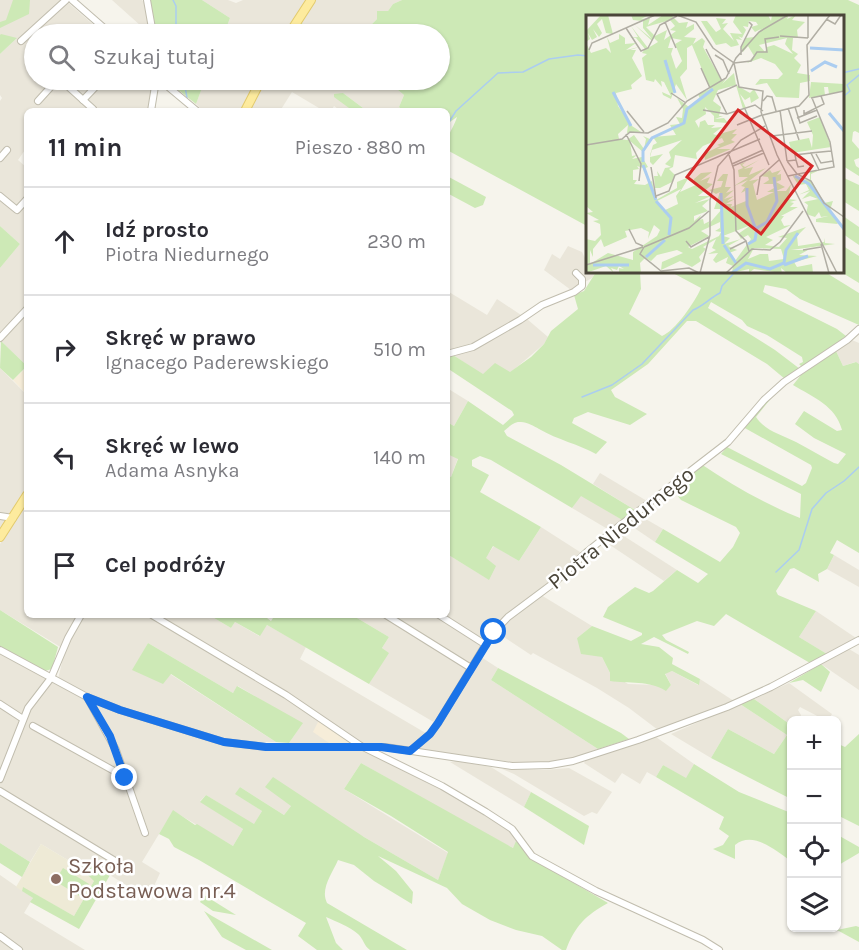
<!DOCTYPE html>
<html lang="pl">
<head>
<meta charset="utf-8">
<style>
  body { margin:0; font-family:Karla,sans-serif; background:#f7f7f7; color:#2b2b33 }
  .controls { position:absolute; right:18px; bottom:18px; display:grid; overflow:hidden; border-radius:9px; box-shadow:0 2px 4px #0004 }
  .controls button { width:54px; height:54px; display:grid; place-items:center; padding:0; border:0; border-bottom:2px solid #e1e1e2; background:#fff; color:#2b2b33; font:30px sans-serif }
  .stop { position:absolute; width:18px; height:18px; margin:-14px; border:4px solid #1a73e8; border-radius:50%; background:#fff }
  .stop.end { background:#1a73e8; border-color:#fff; box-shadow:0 2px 6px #0008 }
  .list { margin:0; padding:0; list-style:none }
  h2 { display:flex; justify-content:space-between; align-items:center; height:78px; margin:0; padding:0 24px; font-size:26px }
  h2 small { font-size:20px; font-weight:400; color:#7c7c81 }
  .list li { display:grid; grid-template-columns:39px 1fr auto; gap:18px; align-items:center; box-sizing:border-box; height:108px; padding:0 24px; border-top:2px solid #e1e1e2 }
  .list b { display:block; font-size:22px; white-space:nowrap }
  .list p { margin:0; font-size:20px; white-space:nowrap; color:#7c7c81 }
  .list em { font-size:20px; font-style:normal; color:#7c7c81 }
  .icon { flex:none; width:33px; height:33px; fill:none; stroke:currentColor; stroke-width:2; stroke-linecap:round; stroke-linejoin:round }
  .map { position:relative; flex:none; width:859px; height:950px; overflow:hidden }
  .search { position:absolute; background:#fff; box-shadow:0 2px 4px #0004; left:24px; top:24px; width:426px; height:66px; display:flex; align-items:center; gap:15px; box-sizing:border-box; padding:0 21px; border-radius:33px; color:#7c7c81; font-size:22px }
  .panel { position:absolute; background:#fff; box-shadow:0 2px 4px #0004; left:24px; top:108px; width:426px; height:510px; border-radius:9px }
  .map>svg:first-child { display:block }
  .residential { fill:#eae6da }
  .commercial { fill:#f6edd9 }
  .education { fill:#eeead6 }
  .green { fill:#cde9b6 }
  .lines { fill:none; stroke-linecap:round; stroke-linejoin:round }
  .stream { stroke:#abcdf0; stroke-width:1.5 }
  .minor-casing { stroke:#c1bdae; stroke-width:8 }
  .major-casing { stroke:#e3cb6d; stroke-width:10 }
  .minor { stroke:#fff; stroke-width:6 }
  .major { stroke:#fdeb9e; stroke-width:8 }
  .route { stroke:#1a73e8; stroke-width:8 }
  .education-dot { fill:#8d6e63; stroke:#fff; stroke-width:2 }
  .labels { text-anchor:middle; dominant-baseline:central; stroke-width:5; stroke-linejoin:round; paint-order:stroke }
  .street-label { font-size:22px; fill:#4a4539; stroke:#fff }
  .education-label { font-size:22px; fill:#785e54; stroke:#fff; text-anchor:start }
  .inset-river { fill:none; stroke:#abcdf0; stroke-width:3 }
  .inset-road { fill:none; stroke:#b1aea4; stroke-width:1.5 }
  .view { fill:#d62828; fill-opacity:0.15; stroke:#d62828; stroke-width:3 }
  .inset-edge { fill:none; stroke:#4a4539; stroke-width:3 }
</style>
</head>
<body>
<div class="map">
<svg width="859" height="950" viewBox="0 0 859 950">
  <rect width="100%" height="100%" fill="#f6f4ec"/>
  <g class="residential">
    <path d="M0,0h65l39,34h-70v46h122l-5,31h-124v36l-9,13 9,8v141l-27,29v-70l20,-24 -20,-18v-125l2,-3 -2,-3v-41l16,-15 -16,-4z"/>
    <path d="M112,0h30l4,5 4,29z"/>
    <path d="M202,0h26l8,3 7,-3h63l-22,34h-60l6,-16z"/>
    <path d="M315,0h87l-9,4 -5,7 -11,8 -9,9 -2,6h-47l-19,-12z"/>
    <path d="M205,80h52l-17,31h-37l-7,-7z"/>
    <path d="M264,80h122l18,15 -5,12 4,4h-36l-24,-18 6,15 -2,3h-6l-7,-5 -3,5h-7l-32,-19 -12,19h-32z"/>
    <path d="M568,246l14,6 5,10 1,10h8l-4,6 -21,12 -27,-20 8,-16 8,5z"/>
    <path d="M449,292l38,23 10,-16 30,20 21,18 -4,7 -34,29 -27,2 -30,-20 -6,1v-60z"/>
    <path d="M27,312v54l-26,-25z"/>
    <path d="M852,340l7,3v21l-4,-2 -12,4 -7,-15z"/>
    <path d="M0,368l27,27v91l-27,45z"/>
    <path d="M447,388l21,13 -14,25 -7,-4z"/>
    <path d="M447,454l11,4 -7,19 -4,-2z"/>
    <path d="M600,473l47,28 -12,9 -42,-26z"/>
    <path d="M581,495l43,26 -13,10 -39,-23z"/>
    <path d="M27,502v113h53l-18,33 -62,-38v-66z"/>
    <path d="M637,514l26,15 -8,13 -28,-19z"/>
    <path d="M541,527l39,25h5l-44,43 51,31 -15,12 17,16 8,3 8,16 18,11 29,1 9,5 5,-5 -6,-12 7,-2 26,14 2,-6 34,22 -76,29 -29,-22 -32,-20 -64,-35 -2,2 -39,-26 -14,26 20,13 -7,12 107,69 -25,9 -23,5h-31l-134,-19 -26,-1 -46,-12 18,12h-42l13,-19 -64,-38 -5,7 -85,-50 -15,27 37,4 106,68h-40l-131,-41 -47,-22 7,-29 19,-35h125l22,13 4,-6 24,14 8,-11 39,22 -6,12 129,76 8,-11 -68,-40 19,-31 -6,-5 7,-11 -37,-22h95v-61l41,25 -3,-21 9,-12 25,15z"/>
    <path d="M616,531l61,39 -13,11 -60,-40z"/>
    <path d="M834,555l25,15v17l-32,-18z"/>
    <path d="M816,611l40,27 -29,16 -28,-17z"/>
    <path d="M849,649l10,6v35l-38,-26z"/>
    <path d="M0,654l85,46 137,44 18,4 27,1 93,-2 82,40 70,42 6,9 -5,10 -49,-26 -103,-59 -17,26 104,64 -10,27 -74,-43 -73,-31 -7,9 -44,-28 -4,7 26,17 -8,14 -48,-30 -6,6 43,28 -10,17 -60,-35 -31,51 18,11 -12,26 -57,-36 -5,8 -45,-27 -11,18 -30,-19z"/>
    <path d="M789,683l43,31 -4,6h-3l-25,-13 -2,3 3,5 -1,4 -8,1 -1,5 -37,-26z"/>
    <path d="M740,704l47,31 -13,19 -46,-25 -17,29 -40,-24z"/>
    <path d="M656,737l38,27 -8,15 -23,-14 -7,12 -9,-5 -7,12 -18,-11 -7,10 -31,-20 2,-3z"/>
    <path d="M456,761l35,6 40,25 -7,15 -74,-45z"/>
    <path d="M569,768l43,24 -15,22 -5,-2 -8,4 -70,-42 -12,-5 42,1z"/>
    <path d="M0,875l33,23 -9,15 61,37h-85z"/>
  </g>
  <g class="commercial">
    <path d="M27,367v28l-14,-15z"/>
    <path d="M320,718l34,25h-25l-16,-11z"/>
  </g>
  <path class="education" d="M41,844l45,27h4l4,10 -20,35 -51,-28 -1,3 -6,-4z"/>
  <g class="green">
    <path d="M13,0h17l-1,14 -29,14v-6l6,-2z"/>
    <path d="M149,0h53l28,18 -6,16h-69z"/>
    <path d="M402,0h446l11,5v128l-4,-2 -2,1 -1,9 7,8v9l-5,2 2,6 3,2v8l-16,-10 -1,-150h-254l-1,210 -140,-76c0,-18 5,-18 10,-33l-10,7v-13h-44l-4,-4 5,-12 -18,-15h54v-7l4,-2 -4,-4v-33h-74l2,-6 9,-9v-8h11l5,-7z"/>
    <path d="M300,22l19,12h-27z"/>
    <path d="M1,34l16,4 -17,16v-19z"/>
    <path d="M166,80h39l-9,24z"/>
    <path d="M343,93l24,18h-20l2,-3 -15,-11v-3z"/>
    <path d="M447,176l39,21 -3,8 -8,3 -28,-15z"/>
    <path d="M842,177l17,8v26l-16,-10z"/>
    <path d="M843,216l16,11v18l-16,-11z"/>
    <path d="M0,226l20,18 -20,24z"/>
    <path d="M843,246l16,10v27l-18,-11z"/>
    <path d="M596,272h44l1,17 -12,25 33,22c13,-5 33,-34 39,-48l-30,-16h154l34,21v32l-59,-26 -14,-10 -21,-4 -2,7 74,37 9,7 -43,32 -4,-4 4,-2 -1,-5 -35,-22 -20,-9 -5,-6 -31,-18 -3,6 67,42 25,19 -15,10 -18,-15 -71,-43h-9l-39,43 -37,26 4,7 32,17 -17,11 -42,-13 -14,6 -2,5 35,19 -11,12c-18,-10 -38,-14 -57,-25 -5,-3 -12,-7 -18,-7 -7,-1 -12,5 -17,9l3,5 54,29 74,45 -11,11 -43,-25 -9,12 -81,-48 -11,-4 -8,4v6l17,9 -9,17 61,35 -22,34 -26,-15 -7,12 10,8 -7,14 -42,-26v-79l4,2 7,-18 -11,-5v-32l7,4 14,-25 35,24 11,-10 -2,-4 -65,-43v-12l6,-1 30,19 12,-11 15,9 21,-15 13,-13 7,-13 27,-22 -4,-14 10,-4z"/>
    <path d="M1,341l26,25 -14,14 -13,-12z"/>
    <path d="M836,351l7,15 13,-4 3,2v189l-22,-13 -7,13 4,2 -7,14 -9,5 1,8 -25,-14 -4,1 -14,22 2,4 38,16 -17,26 28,17 -17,9 -84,-49 -12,12 -17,-5 -35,14 4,5 23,12 -1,2 -34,-17 -13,7 18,3 14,11 -1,6 28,15 -1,6 -27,-14 -7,3 6,11 -5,6c-17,-11 -37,-7 -56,-10v-8l-8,-16 -21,-3 -4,-16 15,-12 39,15 11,-6v-2l-39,-16 5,-10 27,-20 14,6 4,-2 24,-21 21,13 10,-9 -53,-32 8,-13 57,33 13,-15 7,-14 -4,-6 -55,-27 -10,-12 30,-24c31,21 64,40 99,54l1,-24 -80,-40 6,-7 75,39 4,-3 6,-15 -1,-3 -68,-38 23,-27 11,-9 -21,26c9,14 26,18 40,25 13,7 25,14 38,21l4,1 8,-10 -32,-16 -19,-14 9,-13 33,20 5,-1c-6,-24 -29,-33 -49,-45l8,-10z"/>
    <path d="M0,610l58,37 -6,22 -7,2 -45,-25z"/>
    <path d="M209,615h54l8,6 4,-6h77l37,22 -7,11 7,5 -20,31 -102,-59 -7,11 -25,-14 -4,6z"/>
    <path d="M148,643l85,50 4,-7 66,37 -14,20 -13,-1 -105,-68 -8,10 -31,-14z"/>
    <path d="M821,664l9,8 -9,20 -18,-12 -14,3z"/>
    <path d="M498,668l123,65 8,6 -31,10 -107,-69z"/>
    <path d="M754,699l37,26v74l-80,-41 17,-29 46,25 13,-19 -47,-31z"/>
    <path d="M859,734v92l-22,-11 -1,-72 9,4z"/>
    <path d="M361,763l152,85 3,-7 15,17 77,45c-22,12 -33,23 -42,47h-4l-20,-14 -26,-6 -26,-10 -28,-16 -15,-16 -69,-32 18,15 17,21 -1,12 -38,-23 -20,-16 -16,-5c-6,14 -18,29 -11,43l80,47h-37c-6,-4 -7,-12 -12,-16 -9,-8 -21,-12 -32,-17l10,26 7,7h-26l-19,-14 8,-13 -107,-63 -25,-13 -5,-8 -10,-5 14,-24 22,15 2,-1 36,22 10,-17 -43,-27 6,-7 48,29 8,-13 -27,-17 5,-7 44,28 7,-9 -26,-19 8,-10 91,60 74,43 10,-28 -57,-36 -47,-27z"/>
    <path d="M694,764l45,28 52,21v48c-15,-10 -38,-31 -56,-16v14l-22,-10 10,-4 6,-9 -10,-7 5,-12 -68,-40 7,-12 23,13z"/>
    <path d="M531,792l58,34 -5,19 -60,-38z"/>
    <path d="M836,834l23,13v6l-22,13z"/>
    <path d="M0,843l30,19 -8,15 -22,-14z"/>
    <path d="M91,862l19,13 -31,54 -49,-27 3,-4 -11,-7 1,-4 51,29 20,-35 -7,-7 2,-3h-3z"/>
    <path d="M63,868l26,16 -8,13 -26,-16z"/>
    <path d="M204,895l32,20 -23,-4 -13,-9z"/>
    <path d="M204,911l8,5 60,34h-26l-24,-13z"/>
    <path d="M856,926l3,1v15l-22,-12z"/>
  </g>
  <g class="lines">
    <g class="stream">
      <path d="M173,0l3,6v28"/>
      <path d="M842,73l17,-4"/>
      <path d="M184,80l3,18"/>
      <path d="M842,102l2,-6 6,-5 -3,-6 12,-10"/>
      <path d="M187,111l1,-2"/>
      <path d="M447,125l9,-14 42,-38 25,-1 26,-13 29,-4 10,1"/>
      <path d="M582,397l30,-12 30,-21 51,-54c10,-4 17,-12 27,-17l2,-7 13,-14"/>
      <path d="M776,572l23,-22 13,-41 14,-16 18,-12 15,-14"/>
    </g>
    <g class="minor-casing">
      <g id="minor">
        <path d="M72,0l39,34"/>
        <path d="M147,0l6,34"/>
        <path d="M21,41l45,-41"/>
        <path d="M61,80l32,29 -2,2"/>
        <path d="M160,80l37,31"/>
        <path d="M83,100l19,-20"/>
        <path d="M38,101l19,-21"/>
        <path d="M151,111l5,-31"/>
        <path d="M0,158l7,-8"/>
        <path d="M0,196l17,14 10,-11"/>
        <path d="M0,338l27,-29"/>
        <path d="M447,354l26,-7 47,-27 22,-15 32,-13 8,-6v-7l-6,-6"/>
        <path d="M0,516l13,2"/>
        <path d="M152,615l134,80 75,51 81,40 44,26 26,17 20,27 64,35 107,49 16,10"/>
        <path d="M386,615l85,53"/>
        <path d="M439,615l47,30"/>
        <path d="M0,650l87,47 33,13 104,32 42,5h119l127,19 38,-1 23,-4 65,-21 89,-33 44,-20 88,-47"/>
        <path d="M87,697l29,53 29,83"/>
        <path d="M0,704l23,15"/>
        <path d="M33,726l92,51"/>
        <path d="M410,751l20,-17 8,-11 54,-89 16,-17 47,-35 33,-31 26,-21 114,-88 36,-42 20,-18 63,-42 12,-11"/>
        <path d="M0,779l28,-71 23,-30 17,-40 13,-23"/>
        <path d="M0,791l125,76"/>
        <path d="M0,936l19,14"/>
      </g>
    </g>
    <g class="major-casing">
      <g id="major">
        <path d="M289,34l22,-34"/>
        <path d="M245,111l16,-31"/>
        <path d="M0,537l27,-42"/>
      </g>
    </g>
    <use href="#minor" class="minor"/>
    <use href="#major" class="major"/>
  </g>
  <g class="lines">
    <path class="route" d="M125,778l-15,-42 -23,-39 33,13 104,32 42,5h115l29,4 20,-17 8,-11 56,-91"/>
  </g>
  <circle class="education-dot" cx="56" cy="879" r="6"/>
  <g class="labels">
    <g class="street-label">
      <text transform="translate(621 528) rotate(-39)">Piotra Niedurnego</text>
    </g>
    <g class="education-label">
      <text x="68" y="866">Szkoła<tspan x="68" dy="25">Podstawowa nr.4</tspan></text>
    </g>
  </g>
  <g transform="translate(586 15)">
    <rect width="258" height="258" fill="#f6f4ec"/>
    <path d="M15,0h7l5,19 -7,-1 -4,-14 -5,5 5,9 -3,4 -6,-8 4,8 -5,3 -4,-7 2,6 -4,3v-11zM45,0h18l-8,4 9,-1 -2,7 15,-10 9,1 7,7 9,-1 -2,6 8,-4v5l-10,8 12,1 -3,6 9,-6 3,3 -2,6 19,34 4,-2 -4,5 12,-11 2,12 14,8 4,-4 5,9 -8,5 -1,-6 -5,3 -5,-6 6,14 -3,1 -7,-24 -18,5 -5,11 8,6 -2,9h4l-8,3 9,-1 4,5 -14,-1v-6l-9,-9 1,7 -11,7 4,7 1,-6 5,-2 3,5h7l-4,3 11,-1 -9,7 3,1 21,-6 -5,5h5l-6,6 4,2 -18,7h14l-26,11 -1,-6 16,-8 -3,-1 7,-3 -2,-4 -19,8 -7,7 1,6 -22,-4 -2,12 -4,2 6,6 -3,7 -12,6h-5l-1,-12h4l-1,-5 4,6 4,-9 6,-1 -6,-3 6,-6 -2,-6 13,-12 -30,10 -2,7 13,-3 -10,11 -3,-3v-7l3,-10 4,-2 -4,-6 23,-2 -6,-10 10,-1 -4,-7 6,1 1,-9 -6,-11 12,9 11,-8 -2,-5 12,-5 -18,-44 -5,3v21l-7,8 7,23 -11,-16 -5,15 -8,-4 -1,-3 9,4 -7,-14 -3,-1 1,6 -7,-8 -1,3 -8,-2 -4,-22 5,-4 -5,-1 3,-4 -9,-11h-7l9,-1 -7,-11 17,22 10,-6 -4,-4 -2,3 -17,-16 17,14 -9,-11v-7l-10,-1zM84,5l5,6 -5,4 6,1 -12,9 3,-10 -12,6 -9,-9zM85,23l11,2 -7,4 7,17 -6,8 -5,-15 2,-6h-5zM150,0h32l3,6 1,-6h17l-2,4 9,-4 -4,5 13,2 -8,8 1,8h-5l-1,12 6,4 8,-8 -12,12 7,7 -4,8 13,2v6l-10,2 -1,15 -23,-1 -9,-14 -12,2 5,-6h18l5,-5 -8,-10 -14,-6 -14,5 7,-7 -6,-10 -5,6 -2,-4 5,-10 8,-1 7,-8 -6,3 -4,-5 7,-2 -2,-3 -7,-1 -1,6 -5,-1 3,4 -4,8 -4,-2 4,4 -6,-1 3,6 -8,2 -5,-4 -10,2 -15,-24h6l9,11 5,-3 -5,-11 10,1 -4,5 6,-1 -5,6 11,12 -4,-8 12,1 -9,-12zM201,23l-2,6 8,10 -19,-9 -7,2 -2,5 -6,-7zM33,19l6,4v6l11,-1 -10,7 13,-3 -9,3h6l-4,8 10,18 -11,9 1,4 -16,4 2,13 14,20 9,6 -14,1 1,-8 -10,9 1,5 8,1 7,-5 10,14 2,-10 -3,-3 9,4 -9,12 -13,-11 2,15 5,-1 -5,4 10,-2 6,10 -5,2 2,6 -2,-7 -6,-2 2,3 -6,1v10h4l-3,4 11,1 7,-4 4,19 21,-12v-6l12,-5 -9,15 18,-8h-4v-5l7,-6 11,-1 -12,9 10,-4 -3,6 6,1 -15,12h13l-16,7 15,-4 -8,7 6,5 -14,5v5l7,-6 -2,5 4,-1 1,5 6,-3 -2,4 14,-16h-8l6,-17 -4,2 -7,-4 12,-3 2,-6h-6l6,-7h5l-3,13h6l-5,6 8,-3 -10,9 10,-3 -7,5 8,-2 -9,5h6l-1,3 15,-6 -1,-10 -4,2 4,-6 -4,-1 7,-6 -14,6 14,-9h-9l-1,-7 5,-2 -3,-4 6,-2 -4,3 3,2 14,-7 -15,9 9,-2 -4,8 17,-7 -17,13 10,-2 -6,5 4,16 17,-8h-7l7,-4 -1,-4h-10l6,-4 -1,-3 -7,-1 9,-6 2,3 9,-3 -4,5 4,-1v6l-5,2 9,5 -9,4h10l5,-7 -3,15 9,1 -7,2 4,1 -4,4h8l-17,9h3l-3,4 3,6 7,-1 -25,12 7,3 -8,5 14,2 8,-9 -9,-1 28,-10 -9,9 1,10 26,-4v-4l1,5 10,1 -44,6h17l-9,5 18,1 -23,6 3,5 15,-3 1,9h-26l-6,-5 1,5 -28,-4 -5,4v-4l-17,4 1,-7 -7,-3 2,-6 -12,6 -3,-3 5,-7 -10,1 8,-4 -4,-2 4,-9 -13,8 3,2 -7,8 2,4 -9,6 -12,-6 -19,9 1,-8 21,-9 -6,-3 -20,5 -6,6 -6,-3 -5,5 1,10h-22v-5l5,1 -5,-3 -2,4 -6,-2 3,5 -8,-7 -20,7v-34l9,2 6,-6 -1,-11 -7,-3 6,-1 -13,-7 7,-1 -7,-6v-163l5,10 15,-5 5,5 -4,-16 3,6 9,-4zM95,174l-5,7 2,8 -15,7 -6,-10zM134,207v6l-5,3 6,1 -2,4 -27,13 -4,-2 21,-11 -8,-5zM68,210l6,5 -3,6 -24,16v8l-25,-7 -18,11v-14l3,7v-8l8,-10 3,8 23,-10 -2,-6 16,-3 8,4 -1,7zM165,210l-13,9 3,5 -17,5 6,-6 -7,-2zM162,220l3,4 -16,22 -6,-8 8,-3 -9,-4zM168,233l27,1 3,10 -15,2 -1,-7h-8l-12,5zM225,67l33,2v7l-15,3 -1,-7h-4l1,8 -16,3zM234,102l11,30 -39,6 -3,-11 20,-4 3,10 1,-13 -6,-13zM236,154l-11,5v6l13,23 9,-2 -3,9 8,14 -22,-2v-3l12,-3 -7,1 -2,-5 -4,5 -9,-3 2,-9 -4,-3 14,-3 -8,-3 -8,3 8,-8 -12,4 11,-5 -3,-6 -8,1 6,-4 -7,2 -5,-8 18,6v-9z" fill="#cde9b6" fill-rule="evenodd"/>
    <path class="inset-river" d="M224,33l34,2M79,45l10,33M225,56l14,-9 12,5M27,77l18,34M243,98l15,18M57,147v-11l9,-13 32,-15 3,-14 26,-20M57,150l13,35M209,161l14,8 35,45M161,173v17l9,25M135,178l2,51M70,186l15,17 -2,17M162,229l7,-4 2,-12 10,-6 10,-21 -3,-24M138,230l12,18M60,242l19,-17M7,250h36M198,250l24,-9M146,258l14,-10 24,6 14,-6 2,-13 12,-17"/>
    <path class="inset-road" d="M91,0l19,7 17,26 21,15 5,24 24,4 -2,21 16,43 60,118M222,0v23M240,4l9,5 6,-9M79,7l11,26M40,13l15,23 7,-3 12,-23 17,-9M194,21l28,2M120,34l16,32M3,35l3,-7 63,-28M129,40l8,5 6,14M155,40v-8l11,-22 -3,-3M148,48l17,-2 6,-9h10l-2,-13 14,-2M115,53l9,20M85,78l15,10M225,83l33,-7M177,86l4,-5 5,1 4,14M209,92l5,16 17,-7M202,93l11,32M159,94l24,56M117,95l24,4 28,-9 8,6M194,95l7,51M218,95v4l20,-10 -3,-8M41,96l17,21M141,99l-10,-20 20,-9M177,100l36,-9 10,-11 -2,-50 23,-30M211,103l20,-8M151,110l25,-10M40,119l15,30 -2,17M186,121l40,-5M0,130l36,-6 8,-7 18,1 20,-10 19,-22 39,-23 10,-20 23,-26 29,-17M230,139l5,9 12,-2M143,140l5,15 2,61 10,10M210,145l-1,-5 16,-2M201,146l10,13 14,7 13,22 20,14M201,146l9,-1 2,7 6,-1M146,149l31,-14M147,151l31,-13M65,152l5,31M233,155l-8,-17 20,-2M202,161l46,-9 -4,-25 -18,-44M171,180l3,-18 19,-17M70,181l13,-5 6,-16 85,-36M43,214l7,14 7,3M100,226l5,6 18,-10M235,229l8,29M58,232l45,-19 20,-17M58,232l-4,7 21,17 28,-3 10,5M144,234l16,-8 3,10M217,235l18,-3M0,250l57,-18M114,258l10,-38v-35l8,-34 23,-26 24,-14M140,258l26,-24 18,1 10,-8 23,-31"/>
    <path class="view" d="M152,95l74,56 -51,68 -74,-57z"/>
    <rect width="258" height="258" class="inset-edge"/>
  </g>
</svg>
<div class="controls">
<button>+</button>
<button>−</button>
<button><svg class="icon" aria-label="locate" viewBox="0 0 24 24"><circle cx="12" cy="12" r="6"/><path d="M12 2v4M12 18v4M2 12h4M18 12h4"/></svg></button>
<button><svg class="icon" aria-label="layers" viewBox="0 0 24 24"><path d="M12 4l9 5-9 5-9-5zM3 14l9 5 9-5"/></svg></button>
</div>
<div class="stop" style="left:494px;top:632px"></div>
<div class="stop end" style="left:125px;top:778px"></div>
<div class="search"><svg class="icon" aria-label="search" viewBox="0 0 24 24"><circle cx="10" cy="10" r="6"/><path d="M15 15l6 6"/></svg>Szukaj tutaj</div>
<section class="panel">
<h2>11 min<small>Pieszo · 880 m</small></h2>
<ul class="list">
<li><svg class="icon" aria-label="ahead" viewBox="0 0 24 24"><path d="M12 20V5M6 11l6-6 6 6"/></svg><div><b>Idź prosto</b><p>Piotra Niedurnego</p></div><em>230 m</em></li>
<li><svg class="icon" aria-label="right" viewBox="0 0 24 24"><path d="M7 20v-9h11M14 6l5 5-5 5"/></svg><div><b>Skręć w prawo</b><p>Ignacego Paderewskiego</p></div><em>510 m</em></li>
<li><svg class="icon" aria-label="left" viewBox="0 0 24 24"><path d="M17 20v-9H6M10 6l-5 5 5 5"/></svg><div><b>Skręć w lewo</b><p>Adama Asnyka</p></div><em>140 m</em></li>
<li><svg class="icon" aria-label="arrive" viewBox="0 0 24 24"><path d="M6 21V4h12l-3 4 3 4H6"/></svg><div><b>Cel podróży</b></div></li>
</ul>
</section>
</div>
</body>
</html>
